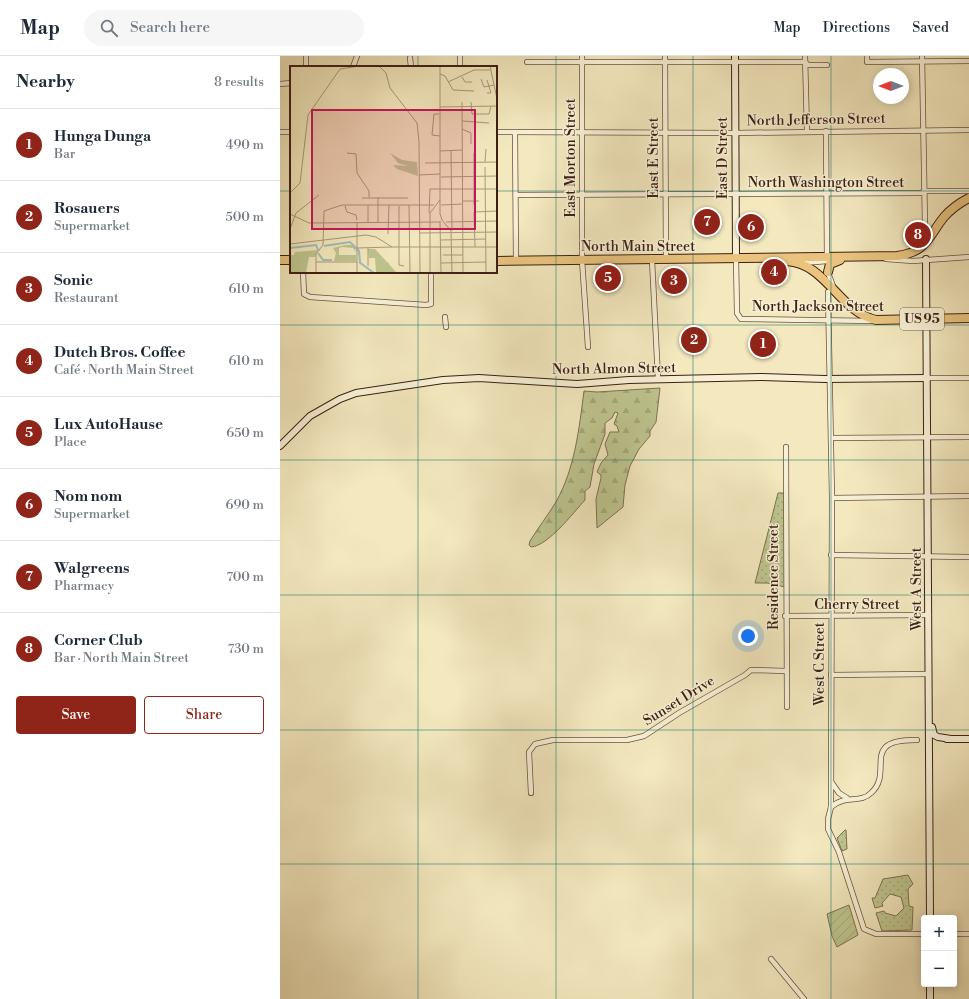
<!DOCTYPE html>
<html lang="en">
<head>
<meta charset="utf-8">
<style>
  body { margin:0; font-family:"Libre Bodoni",serif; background:#f6f6f7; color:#1f2937 }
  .controls { position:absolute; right:12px; bottom:12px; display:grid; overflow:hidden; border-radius:4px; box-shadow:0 2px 10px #0003 }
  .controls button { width:36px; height:36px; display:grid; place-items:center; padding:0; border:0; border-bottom:1px solid #e0e1e3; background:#fff; color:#1f2937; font:20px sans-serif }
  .compass { position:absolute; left:593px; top:12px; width:36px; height:36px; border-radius:50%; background:#fff; box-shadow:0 2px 10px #0003; rotate:270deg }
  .you { position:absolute; left:468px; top:580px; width:14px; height:14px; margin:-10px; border:3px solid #fff; border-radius:50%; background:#1a73e8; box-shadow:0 0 0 6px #1a73e833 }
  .badge { display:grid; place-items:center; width:26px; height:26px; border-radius:50%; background:#8f2418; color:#fff; font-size:13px; font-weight:700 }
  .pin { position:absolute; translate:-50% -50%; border:2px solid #fff; box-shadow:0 1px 4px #0006 }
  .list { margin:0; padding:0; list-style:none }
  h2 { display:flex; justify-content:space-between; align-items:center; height:52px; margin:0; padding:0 16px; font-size:17px }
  h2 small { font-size:13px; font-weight:400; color:#747a83 }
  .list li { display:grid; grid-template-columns:26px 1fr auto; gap:12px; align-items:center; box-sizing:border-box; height:72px; padding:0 16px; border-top:1px solid #e0e1e3 }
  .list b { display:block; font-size:15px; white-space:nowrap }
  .list p { margin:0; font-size:13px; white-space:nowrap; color:#747a83 }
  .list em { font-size:13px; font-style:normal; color:#747a83 }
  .actions { display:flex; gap:8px; padding:12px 16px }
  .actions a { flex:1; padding:9px 0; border:1px solid #8f2418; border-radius:4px; text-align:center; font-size:14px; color:#8f2418 }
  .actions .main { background:#8f2418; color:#fff }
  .icon { flex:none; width:22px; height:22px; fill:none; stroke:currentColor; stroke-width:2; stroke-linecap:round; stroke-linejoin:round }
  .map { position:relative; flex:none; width:689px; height:943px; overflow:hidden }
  header { display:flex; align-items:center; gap:24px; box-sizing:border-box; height:56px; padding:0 20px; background:#fff; border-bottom:1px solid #e0e1e3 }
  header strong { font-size:19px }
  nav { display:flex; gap:22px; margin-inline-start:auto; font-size:14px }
  .search { width:280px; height:36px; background:#f6f6f7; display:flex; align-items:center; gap:10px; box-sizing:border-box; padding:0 14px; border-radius:22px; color:#747a83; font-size:15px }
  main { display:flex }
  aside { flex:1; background:#fff }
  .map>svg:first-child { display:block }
  .grass { fill:url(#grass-dots); stroke:#7d7252 }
  .forest { fill:url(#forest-firs); stroke:#7d7252 }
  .garden { fill:url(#garden-furrows); stroke:#7d7252 }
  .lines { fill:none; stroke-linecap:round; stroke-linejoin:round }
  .street-casing { stroke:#6a523e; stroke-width:6 }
  .secondary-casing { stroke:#3c2014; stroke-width:8 }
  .highway-casing { stroke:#3c2014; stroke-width:10 }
  .street { stroke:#f7f0d5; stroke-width:4.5 }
  .secondary { stroke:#f7f0d5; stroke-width:6 }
  .highway { stroke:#eac47f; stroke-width:8 }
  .grid { fill:none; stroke:#0f766e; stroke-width:1; stroke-opacity:0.55 }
  .labels { text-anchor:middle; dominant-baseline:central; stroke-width:3; stroke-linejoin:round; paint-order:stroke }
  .shield { fill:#f7f0d5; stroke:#745e4e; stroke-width:1 }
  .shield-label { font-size:13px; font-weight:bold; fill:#3c2014 }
  .street-label { font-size:14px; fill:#3c2014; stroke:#f7f0d5 }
  .inset-river { fill:none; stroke:#9fbebb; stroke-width:2 }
  .inset-road { fill:none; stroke:#aa987a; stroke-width:1 }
  .view { fill:#c2185b; fill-opacity:0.15; stroke:#c2185b; stroke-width:2 }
  .inset-edge { fill:none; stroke:#3c2014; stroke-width:2 }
</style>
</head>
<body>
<header>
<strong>Map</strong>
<div class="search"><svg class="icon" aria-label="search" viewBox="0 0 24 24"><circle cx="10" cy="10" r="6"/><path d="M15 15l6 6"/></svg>Search here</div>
<nav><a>Map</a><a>Directions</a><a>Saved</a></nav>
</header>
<main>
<aside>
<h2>Nearby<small>8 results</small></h2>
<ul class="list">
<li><span class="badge">1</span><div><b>Hunga Dunga</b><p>Bar</p></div><em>490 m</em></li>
<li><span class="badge">2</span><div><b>Rosauers</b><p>Supermarket</p></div><em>500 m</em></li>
<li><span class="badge">3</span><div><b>Sonic</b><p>Restaurant</p></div><em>610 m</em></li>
<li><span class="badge">4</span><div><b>Dutch Bros. Coffee</b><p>Café · North Main Street</p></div><em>610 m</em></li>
<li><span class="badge">5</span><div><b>Lux AutoHause</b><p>Place</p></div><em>650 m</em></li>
<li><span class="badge">6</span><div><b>Nom nom</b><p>Supermarket</p></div><em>690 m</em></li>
<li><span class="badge">7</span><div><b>Walgreens</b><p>Pharmacy</p></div><em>700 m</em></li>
<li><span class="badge">8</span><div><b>Corner Club</b><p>Bar · North Main Street</p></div><em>730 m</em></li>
</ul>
<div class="actions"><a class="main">Save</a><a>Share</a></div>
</aside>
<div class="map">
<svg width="689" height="943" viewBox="0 0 689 943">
  <defs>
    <pattern id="grass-dots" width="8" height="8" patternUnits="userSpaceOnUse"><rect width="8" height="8" fill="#bec58f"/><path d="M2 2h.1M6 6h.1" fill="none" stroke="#a4a97a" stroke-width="1.8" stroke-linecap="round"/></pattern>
    <pattern id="forest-firs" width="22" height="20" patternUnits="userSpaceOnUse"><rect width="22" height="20" fill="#bec58f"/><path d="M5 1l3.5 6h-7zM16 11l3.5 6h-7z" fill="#a4a97a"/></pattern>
    <pattern id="garden-furrows" width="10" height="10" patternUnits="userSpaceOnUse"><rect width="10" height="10" fill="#bec58f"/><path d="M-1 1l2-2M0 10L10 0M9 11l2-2" fill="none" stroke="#a4a97a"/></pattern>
  </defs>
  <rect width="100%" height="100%" fill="#f3e8be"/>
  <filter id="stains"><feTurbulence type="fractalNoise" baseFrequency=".005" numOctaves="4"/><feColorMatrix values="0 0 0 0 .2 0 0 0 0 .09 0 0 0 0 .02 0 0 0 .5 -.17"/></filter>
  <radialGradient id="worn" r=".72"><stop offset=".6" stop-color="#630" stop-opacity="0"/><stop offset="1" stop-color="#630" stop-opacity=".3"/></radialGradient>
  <g class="grass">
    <path d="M498,437h8l-1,94 -18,-4h-12z"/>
    <path d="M565,774h1l1,19 -5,2 -5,-13z"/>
    <path d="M628,819l5,9 -5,5 1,17 4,1 -1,23 -30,1 -6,-18 8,-2 1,2 11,3 8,-8 -3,-11 -11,-3 -8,9 1,3 -8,2 -3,-10h3l8,-19z"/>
  </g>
  <path class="forest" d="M380,332l-4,34 -6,9v5l-11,13 -9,17 -5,19 -2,22 -26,21 -1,-29 5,-21v-3l-4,-3 4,-9 7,-8 -3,-11 5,-12h9l-2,-6 -3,-2 4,-11 -3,-1 -3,6 -7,5v11l-11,30 -4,23 -5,4v9c-12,13 -37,46 -54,47l-2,-2 1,-4c8,-13 18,-26 26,-39 19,-34 23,-73 28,-111l13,1z"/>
  <path class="garden" d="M569,849l9,30 -21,12 -5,-11 -5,-22z"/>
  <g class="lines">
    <g class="street-casing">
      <g id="street">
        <path d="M302,0v204l6,87"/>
        <path d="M385,0l1,204"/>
        <path d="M525,0l2,75"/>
        <path d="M587,0v6l102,-1"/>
        <path d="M642,0l3,169"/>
        <path d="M130,2l1,9"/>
        <path d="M247,6h278l3,3h19"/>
        <path d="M26,11v-11"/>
        <path d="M73,11l4,-11"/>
        <path d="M180,11v-11"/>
        <path d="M0,28l11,-1"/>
        <path d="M546,75l1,128"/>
        <path d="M0,76h11"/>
        <path d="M216,76l238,1 235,-3"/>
        <path d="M235,76l1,129"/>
        <path d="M236,139l405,-2 4,-2h44"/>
        <path d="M456,203l1,54 4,6 132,2"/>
        <path d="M606,203l27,2 56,-4"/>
        <path d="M372,204l6,119"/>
        <path d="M523,207l24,-2"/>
        <path d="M547,214l6,16"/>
        <path d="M23,216l1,22 6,3 116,8 5,-1v-32"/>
        <path d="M548,236l4,206 -1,309 -3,12v10l11,23 25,77 12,5h48"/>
        <path d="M165,261l1,10"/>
        <path d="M647,322h42"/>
        <path d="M551,382l138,-1"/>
        <path d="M506,391l1,260"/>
        <path d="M552,442l137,-2"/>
        <path d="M551,499l138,2"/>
        <path d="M505,560l144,-1"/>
        <path d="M551,619l98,-1"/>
        <path d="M552,727l7,10 8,5"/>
        <path d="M251,737l-2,-41 6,-8 18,-4h74l17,-4 35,-23 66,-38 6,-5 35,1"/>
        <path d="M551,751c15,-13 29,-3 40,-14 24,-21 -13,-54 46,-53"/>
        <path d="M674,878h15"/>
        <path d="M491,903l33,40"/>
      </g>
    </g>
    <g class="secondary-casing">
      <g id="secondary">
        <path d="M455,0l1,203"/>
        <path d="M646,203l4,659"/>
        <path d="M0,390l30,-30 30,-17 16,-6 87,-13 36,-2 98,6 52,-4 132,-3 64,2 102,-1"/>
        <path d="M652,671l2,8 4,2 13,2"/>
        <path d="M667,683h22"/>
        <path d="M650,928v15"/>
      </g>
    </g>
    <g class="highway-casing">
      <g id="highway">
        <path d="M0,204h11"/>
        <path d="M216,205l401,-5c30,-4 31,-19 47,-39 7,-8 15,-14 25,-19"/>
        <path d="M507,205c40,3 51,50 89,59l93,-2"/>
        <path d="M548,216l2,-8 10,-4"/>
      </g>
    </g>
    <use href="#street" class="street"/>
    <use href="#secondary" class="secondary"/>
    <use href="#highway" class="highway"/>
  </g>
  <path class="grid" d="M138,0v11M276,0v943M413,0v943M551,0v943M0,135h11M216,135h473M138,216v727M0,269h689M0,404h689M0,539h689M0,674h689M0,808h689"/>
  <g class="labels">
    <rect class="shield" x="620" y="252" width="44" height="22" rx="3"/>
    <g class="shield-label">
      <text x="642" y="263">US 95</text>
    </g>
    <g class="street-label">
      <text transform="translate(536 64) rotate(-1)">North Jefferson Street</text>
      <text transform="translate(291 102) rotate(-90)">East Morton Street</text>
      <text transform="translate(374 102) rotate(-90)">East E Street</text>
      <text transform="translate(443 102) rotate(-90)">East D Street</text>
      <text x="546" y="127">North Washington Street</text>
      <text x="358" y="191">North Main Street</text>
      <text x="538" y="251">North Jackson Street</text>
      <text transform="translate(334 313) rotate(-1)">North Almon Street</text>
      <text transform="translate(494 521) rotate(-90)">Residence Street</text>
      <text transform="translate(637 533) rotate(-90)">West A Street</text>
      <text x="577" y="549">Cherry Street</text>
      <text transform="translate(540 608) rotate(-90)">West C Street</text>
      <text transform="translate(399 645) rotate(-32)">Sunset Drive</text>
    </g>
  </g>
  <g transform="translate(10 10)">
    <rect width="207" height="207" fill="#f3e8be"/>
    <path d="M55,179h9l2,8 -3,-5 -11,-1 -3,1v7h17v6h-22l2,-8 -3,-5zM78,183h7l22,24h-21l-1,-15h-6zM28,184l-3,7h-6l-3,16h-16v-18h4l1,-3z" fill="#bec58f"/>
    <path d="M100,87l12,7 15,2 1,14 -21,-7 -4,-4 15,1 -10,-3z" fill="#bec58f"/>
    <path d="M86,193l10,1 -1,3 3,-1 4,8 -8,3 -1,-7 -7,2z" fill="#bec58f"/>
    <path class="inset-river" d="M34,180l26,-4 9,9 1,11M0,182l26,-3 2,5M28,187l5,7h9M69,196l15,11"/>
    <path class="inset-road" d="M89,0l7,7 4,15 27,35 2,18 1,132M150,0v148l2,6 9,11 1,42M200,0l7,33M150,8l5,2 8,14 21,1M172,11l3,5h7M191,13l3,8 10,-2M197,14l4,13h-4M158,16l26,-12h16M172,36l1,171M181,36l1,12h17l2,-8M150,41l57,-1M149,48h-5l-2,21 8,1M172,55l27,2M172,63l9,4v11M150,85l22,-1M161,85l1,80M57,87l9,1 1,19 12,18v6M195,96l1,-13M135,97l72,-1M195,101l1,106M129,109l21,-1M151,111l56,-1M0,127l10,-10 8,-68 32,-46 19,-3M88,131v25M72,132h46M172,135h17M78,139v17M119,139l1,68M151,139l21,-1M184,139v-52M55,140l2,6 9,3 1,5M109,140v59l5,1M139,147l1,-24h67M0,148l19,9 131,-1M150,155l1,52M67,156v51M156,156l51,-1M0,163l6,-16 23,-18M130,167l77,-1M98,168l1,-29M151,174l45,-1M0,178l76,-9 10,2 16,10h60M162,181h45M185,181l-1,-35 23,-1M67,182l35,-1M153,189h20M26,196h41M151,197l45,-1M78,200v-18M26,207v-19l7,-9 1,-34 18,-6h92M140,207v-60l10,-13M163,207h44"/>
    <path class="view" d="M22,44h163v119h-163z"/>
    <rect width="207" height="207" class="inset-edge"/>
  </g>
  <rect width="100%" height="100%" filter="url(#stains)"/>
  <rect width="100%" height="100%" fill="url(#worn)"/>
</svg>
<div class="controls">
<button>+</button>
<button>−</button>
</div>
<svg class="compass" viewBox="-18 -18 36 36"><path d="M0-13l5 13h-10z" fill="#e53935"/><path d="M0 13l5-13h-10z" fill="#747a83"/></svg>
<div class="you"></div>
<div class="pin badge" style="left:483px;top:288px">1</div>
<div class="pin badge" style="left:414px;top:284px">2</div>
<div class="pin badge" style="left:394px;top:225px">3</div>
<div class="pin badge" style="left:494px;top:216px">4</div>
<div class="pin badge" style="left:328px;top:222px">5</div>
<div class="pin badge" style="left:471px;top:171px">6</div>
<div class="pin badge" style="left:427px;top:166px">7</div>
<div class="pin badge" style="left:638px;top:179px">8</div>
</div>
</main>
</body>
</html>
